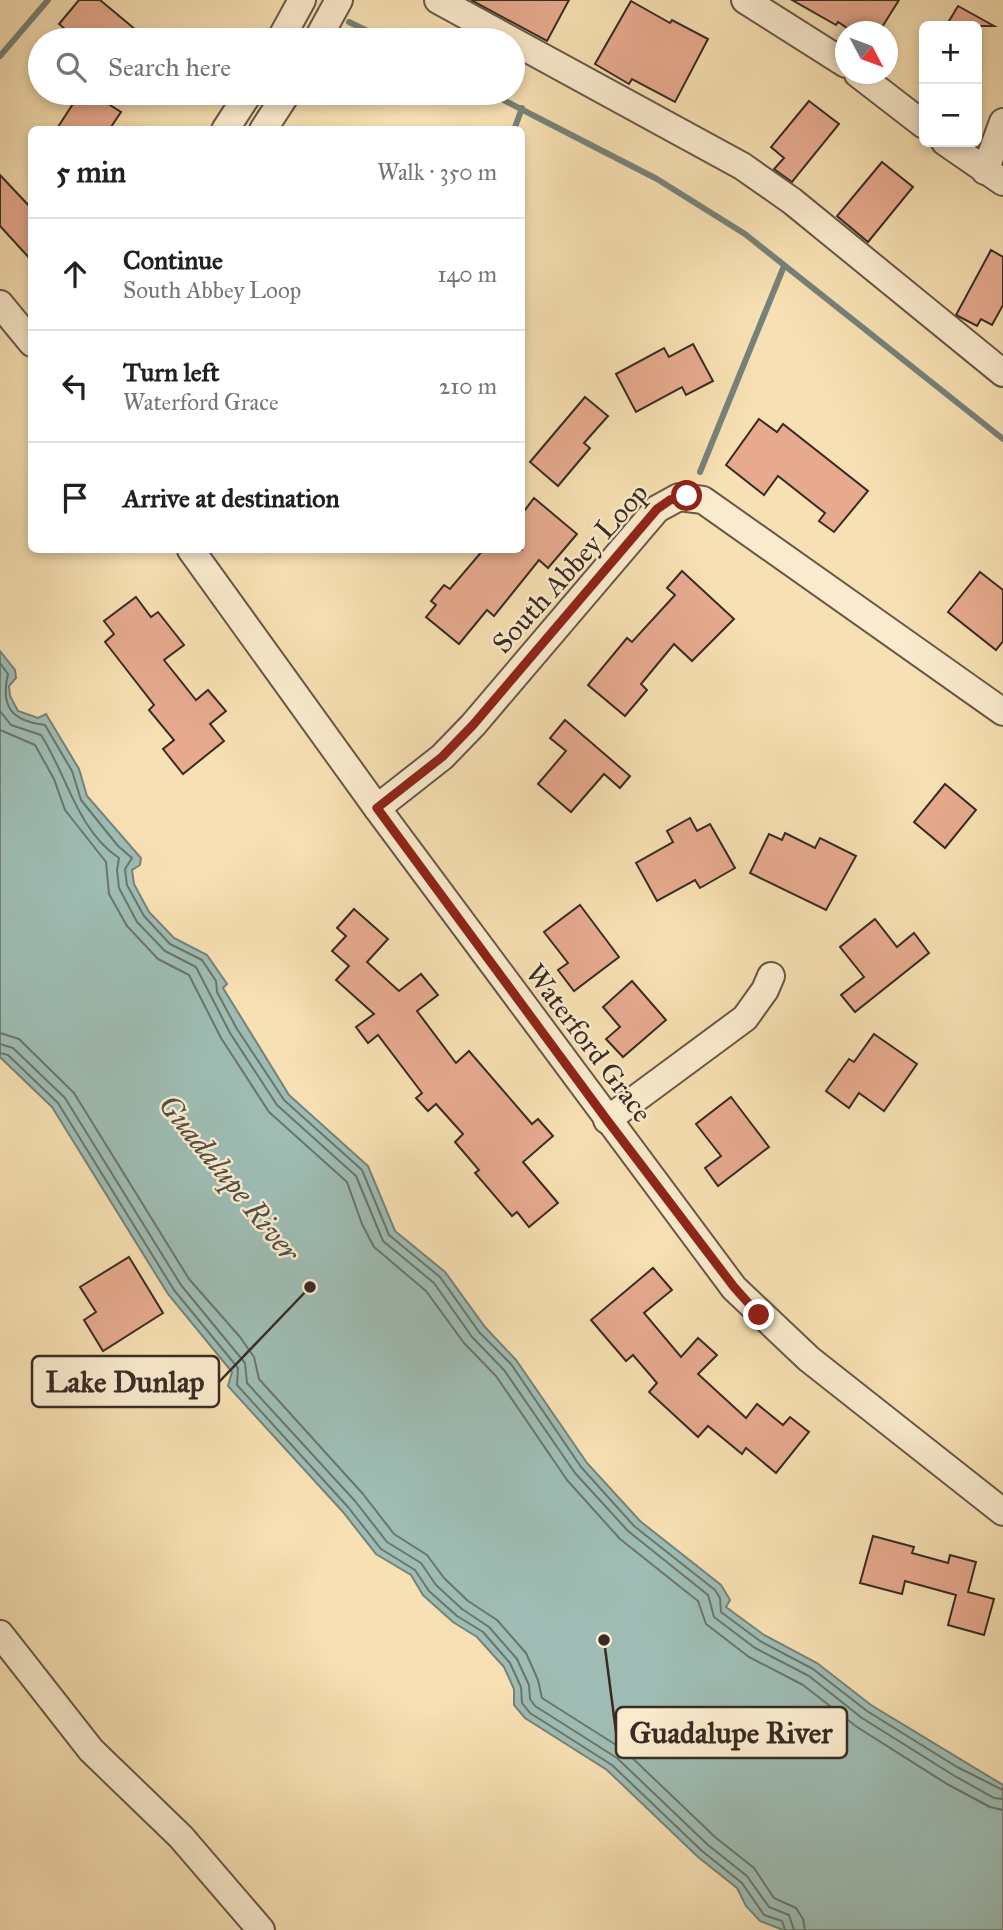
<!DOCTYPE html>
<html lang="en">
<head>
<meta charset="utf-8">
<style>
  body { margin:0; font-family:"IM FELL Great Primer",serif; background:#f2f2f2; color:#202124 }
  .controls { position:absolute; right:21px; top:21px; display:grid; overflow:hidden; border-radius:10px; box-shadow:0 4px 10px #0003 }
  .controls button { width:63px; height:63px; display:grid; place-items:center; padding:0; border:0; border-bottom:2px solid #e0e0e0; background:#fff; color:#202124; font:35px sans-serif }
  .compass { position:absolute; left:835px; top:21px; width:63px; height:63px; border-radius:50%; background:#fff; box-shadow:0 4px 10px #0003; rotate:131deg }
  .stop { position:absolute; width:21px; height:21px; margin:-16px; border:5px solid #8f2418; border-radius:50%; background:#fff }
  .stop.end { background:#8f2418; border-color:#fff; box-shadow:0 2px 7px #0008 }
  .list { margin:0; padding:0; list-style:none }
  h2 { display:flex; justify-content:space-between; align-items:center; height:91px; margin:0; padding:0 28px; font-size:30px }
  h2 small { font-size:23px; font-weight:400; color:#757577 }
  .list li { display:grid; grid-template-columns:46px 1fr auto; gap:21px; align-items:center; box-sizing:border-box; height:112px; padding:0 28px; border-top:2px solid #e0e0e0 }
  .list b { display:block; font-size:26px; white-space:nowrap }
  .list p { margin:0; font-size:23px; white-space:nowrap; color:#757577 }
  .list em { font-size:23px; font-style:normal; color:#757577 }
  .icon { flex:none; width:38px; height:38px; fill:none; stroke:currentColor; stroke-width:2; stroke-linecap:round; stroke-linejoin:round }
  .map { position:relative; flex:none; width:1003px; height:1930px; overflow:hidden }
  .search { position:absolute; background:#fff; box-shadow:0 4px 10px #0003; left:28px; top:28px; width:497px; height:77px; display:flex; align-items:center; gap:18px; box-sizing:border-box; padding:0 24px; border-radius:38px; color:#757577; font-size:26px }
  .panel { position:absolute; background:#fff; box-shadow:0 4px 10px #0003; left:28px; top:126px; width:497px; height:427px; border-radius:10px }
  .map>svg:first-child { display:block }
  .water { fill:#9ebcb3; stroke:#76827a; stroke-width:2 }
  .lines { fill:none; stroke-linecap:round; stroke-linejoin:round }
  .shore { stroke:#6c746c; stroke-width:2 }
  .stream { stroke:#76827a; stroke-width:6 }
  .building { fill:#e7aa8f; stroke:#392b24; stroke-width:2 }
  .minor-casing { stroke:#685848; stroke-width:30 }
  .minor { stroke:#faebce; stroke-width:26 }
  .route { stroke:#8f2418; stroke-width:9 }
  .labels { text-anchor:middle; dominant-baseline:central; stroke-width:5; stroke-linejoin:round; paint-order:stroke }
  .street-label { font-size:28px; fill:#392b24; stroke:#faebce }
  .water-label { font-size:30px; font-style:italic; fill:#524f48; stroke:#faebce }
  .leader { fill:none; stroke:#392b24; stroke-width:2.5 }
  .callout-dot { fill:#392b24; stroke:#faebce; stroke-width:2.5 }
  .callout { fill:#faebce; stroke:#392b24; stroke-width:2.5 }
  .callout-label { font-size:30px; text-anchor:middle; font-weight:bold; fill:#392b24 }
</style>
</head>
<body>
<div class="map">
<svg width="1003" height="1930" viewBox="0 0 1003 1930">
  <rect width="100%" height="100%" fill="#f7e0b3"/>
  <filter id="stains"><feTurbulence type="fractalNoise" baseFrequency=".00286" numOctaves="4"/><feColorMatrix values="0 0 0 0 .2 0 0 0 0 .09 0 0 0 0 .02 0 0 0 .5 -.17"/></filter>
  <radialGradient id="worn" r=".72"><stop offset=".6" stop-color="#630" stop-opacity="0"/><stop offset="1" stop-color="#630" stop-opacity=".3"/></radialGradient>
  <path class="water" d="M0,651l15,19 1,8 -7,8 1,10 8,15 20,7 8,-4 33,55 8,27 54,62 -1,7 -8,5 2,14 15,28 25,26 33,17 20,29 -4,4 66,107 79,71 27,65 50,41 40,55 31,33 71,103 53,58 81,64 9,15 -4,7 38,28 53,28 54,42 132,80v145h-220l-23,-9 -14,-15 -9,-18 -39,-31 -91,-87 -82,-52 -11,-13v-16l-10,-22 -27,-30 -24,-15 -30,-27 -12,-20 -35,-21 -33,-42 -115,-126 4,-14 -64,-78 -116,-187 -52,-50z"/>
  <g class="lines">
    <g class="shore">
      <path d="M0,663l8,11c-8,33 4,47 37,51l27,46 9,29 37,46 14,12 -7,11 2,16 17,31 26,28 32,16 14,21 1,11 20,37 47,71 78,70 27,65 51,42 39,55 32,32 70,103 53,59 81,64 5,8 1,14 39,29 53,28 54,42 90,56 46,23"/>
      <path d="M0,711l11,14 30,10c26,40 36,95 78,123l-2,12 2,18 18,34 28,29 31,16 34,66 47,72 79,71 27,65 51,42 38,54 32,33 71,103 53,58 80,64 6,22 41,31 54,28 53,42 91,57 41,23 9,1"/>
      <path d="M0,730l35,15 19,34 11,31 41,52 3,32 18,32 31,33 31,16 32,63 48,74 78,70 15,42 12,23 52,44 38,52 32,33 71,104 53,59 78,62 8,23 43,33 54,28 54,42 90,57 43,23 13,3"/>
      <path d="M0,1033l19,6 55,54 115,186 51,58 14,20 5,22 104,115 31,40 33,21 17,23 24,23 29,19 29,33 12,27 4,18 82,52 91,87 39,31 20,30 22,10 7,11 2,11"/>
      <path d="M0,1044l13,4 52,50 116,187 64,78 2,20 108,118 32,41 34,21 15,22 26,24 27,18 28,32 12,26 1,14 5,7 82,52 91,87 39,31 22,31 20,8 5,15"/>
      <path d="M0,1053l8,2 50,48 116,187 64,78 -1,17 111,122 33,42 34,21 14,21 28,25 26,16 27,31 11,24 1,16 8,10 82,52 90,86 40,32 22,32 18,6 3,9"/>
    </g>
    <g class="stream">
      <path d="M349,22l37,18"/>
      <path d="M0,56l48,-56"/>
      <path d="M490,93l167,86 88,55 258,205"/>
      <path d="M514,130l8,-22"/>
      <path d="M700,472l84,-206"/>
    </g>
  </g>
  <g class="building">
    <path d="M79,0h21l48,40h-61l-10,-8 -4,4 -14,-12z"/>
    <path d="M471,0h98l-22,41z"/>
    <path d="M792,0h107l-20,32h-26l-15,-10 -2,3z"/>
    <path d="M631,1l39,22 2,-3 36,19 -33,63 -43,-23 -3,5 -34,-20z"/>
    <path d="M958,6l36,20h-48z"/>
    <path d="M80,93h11l30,19 -12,18h-53z"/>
    <path d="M809,101l30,23 -47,58 -18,-13 10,-11 -13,-11z"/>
    <path d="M882,162l31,25 -45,55 -31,-26z"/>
    <path d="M0,175l32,34v52l-32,-35z"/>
    <path d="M991,250l12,7v48l-11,20 -11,-6 -4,7 -21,-11z"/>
    <path d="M693,344l20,37 -27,14 -4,-8 -46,25 -20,-38 48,-26 5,9z"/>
    <path d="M585,397l23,19 -24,27 6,5 -32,38 -28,-24z"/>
    <path d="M759,419l18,13 6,-8 85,67 -34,41 -15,-11 6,-8 -47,-37 -14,19 -38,-30z"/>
    <path d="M534,498l43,36 -29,34 -9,-8 -45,56 -7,-6 -28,34 -33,-27 10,-12 -5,-4 13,-16 6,4 33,-39h39v-36z"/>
    <path d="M682,571l52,48 -42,42 -18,-17 -33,40 6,6 -22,26 -37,-31 39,-47 5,4 43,-47 -8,-7z"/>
    <path d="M980,572l23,18v51l-7,9 -48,-38z"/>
    <path d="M136,597l15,20 7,-5 26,33 -20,15 32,40 12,-10 18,21 -16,13 14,17 -41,33 -20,-25 11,-9 -25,-30 5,-5 -49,-63 9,-8 -10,-13z"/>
    <path d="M565,720l65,56 -10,12 -16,-14 -33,38 -33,-28 28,-33 -16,-13z"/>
    <path d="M945,784l31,26 -31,38 -31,-26z"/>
    <path d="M690,818l7,13 13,-7 25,44 -35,20 -5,-8 -38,21 -21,-38 37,-21 -6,-11z"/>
    <path d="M785,833l30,15 5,-10 36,18 -30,54 -76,-37 19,-39 13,6z"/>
    <path d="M580,905l39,52 -45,34 -16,-21 10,-7 -24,-31z"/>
    <path d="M354,909l34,30 -21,23 32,29 22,-17 17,21 -21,16 39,52 13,-12 63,73 6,-5 15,17 -30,26 35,41 -29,24 -12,-15 -5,4 -37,-43 4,-3 -24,-28 8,-8 -27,-30 -8,7 -12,-13 6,-5 -44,-58 -10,8 -12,-16 18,-13 -38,-34 13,-14 -17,-15 14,-15 -9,-8z"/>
    <path d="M875,919l22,28 17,-14 15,20 -74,59 -14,-17 23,-18 -24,-30z"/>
    <path d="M632,981l34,39 -43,37 -17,-18 14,-12 -17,-20z"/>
    <path d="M874,1034l43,30 -33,47 -25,-18 -10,15 -23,-17 23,-32 5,3z"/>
    <path d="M731,1097l38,50 -51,39 -13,-18 16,-12 -25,-32z"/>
    <path d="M129,1257l34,56 -60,38 -19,-31 12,-8 -16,-25z"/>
    <path d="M653,1268l19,22 -28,23 37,44 17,-19 19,17 -19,19 48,44 11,-14 26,21 7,-8 19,15 -33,41 -30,-25 -4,6 -34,-28 -10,11 -49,-45 8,-9 -24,-28 -7,6 -35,-41z"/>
    <path d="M873,1536l41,11 -2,6 36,10 2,-8 26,7 -8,30 26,7 -10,36 -36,-10 8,-30 -51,-14 -3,13 -42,-11z"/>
  </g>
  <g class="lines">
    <g class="minor-casing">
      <g id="minor">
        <path d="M438,0l304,166 50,35 211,172"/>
        <path d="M745,0l101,64"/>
        <path d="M280,40l22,-40"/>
        <path d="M317,40l22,-40"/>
        <path d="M858,74l66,51"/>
        <path d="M225,130l24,-37"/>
        <path d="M263,130l24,-37"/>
        <path d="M945,142l58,40"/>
        <path d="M985,171l18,-49"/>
        <path d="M0,304l32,39"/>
        <path d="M191,550l186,258 357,480 75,71 194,153"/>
        <path d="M377,808l65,-51 31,-32 184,-216 22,-12 24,3 300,212"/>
        <path d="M607,1120l138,-102 20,-28 6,-14"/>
        <path d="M0,1634l91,116 90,87 80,93"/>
      </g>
    </g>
    <use href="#minor" class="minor"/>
  </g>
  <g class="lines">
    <path class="route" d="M687,496l-17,4 -13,9 -184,216 -31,32 -65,51 230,312 127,167 25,28"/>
  </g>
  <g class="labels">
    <g class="street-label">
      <text transform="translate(570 568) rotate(-48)">South Abbey Loop</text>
      <text transform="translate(589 1043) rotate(53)">Waterford Grace</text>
    </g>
    <g class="water-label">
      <text transform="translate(229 1178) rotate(51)">Guadalupe River</text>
    </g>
  </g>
  <path class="leader" d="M310 1287L219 1382M604 1640L616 1732"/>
  <g class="callout-dot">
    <circle cx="310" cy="1287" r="7"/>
    <circle cx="604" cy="1640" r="7"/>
  </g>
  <g class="callout">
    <rect x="32" y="1356" width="187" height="51" rx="7"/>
    <rect x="616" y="1707" width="231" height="51" rx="7"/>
  </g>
  <g class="callout-label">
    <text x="125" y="1392">Lake Dunlap</text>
    <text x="731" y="1743">Guadalupe River</text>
  </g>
  <rect width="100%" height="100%" filter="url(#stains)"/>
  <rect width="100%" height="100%" fill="url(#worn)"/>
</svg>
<div class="controls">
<button>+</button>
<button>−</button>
</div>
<svg class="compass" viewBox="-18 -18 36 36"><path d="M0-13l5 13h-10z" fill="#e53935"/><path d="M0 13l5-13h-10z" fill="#757577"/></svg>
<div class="stop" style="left:687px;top:496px"></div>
<div class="stop end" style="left:759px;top:1315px"></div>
<div class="search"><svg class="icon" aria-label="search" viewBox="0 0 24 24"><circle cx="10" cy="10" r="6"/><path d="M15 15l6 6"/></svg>Search here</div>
<section class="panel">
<h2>5 min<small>Walk · 350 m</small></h2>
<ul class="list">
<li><svg class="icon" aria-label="ahead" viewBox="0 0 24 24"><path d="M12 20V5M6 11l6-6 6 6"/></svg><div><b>Continue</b><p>South Abbey Loop</p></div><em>140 m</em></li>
<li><svg class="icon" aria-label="left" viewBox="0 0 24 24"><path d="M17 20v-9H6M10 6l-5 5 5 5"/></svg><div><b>Turn left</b><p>Waterford Grace</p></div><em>210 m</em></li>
<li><svg class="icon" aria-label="arrive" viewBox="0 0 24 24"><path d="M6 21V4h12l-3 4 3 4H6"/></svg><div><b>Arrive at destination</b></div></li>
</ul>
</section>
</div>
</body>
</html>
